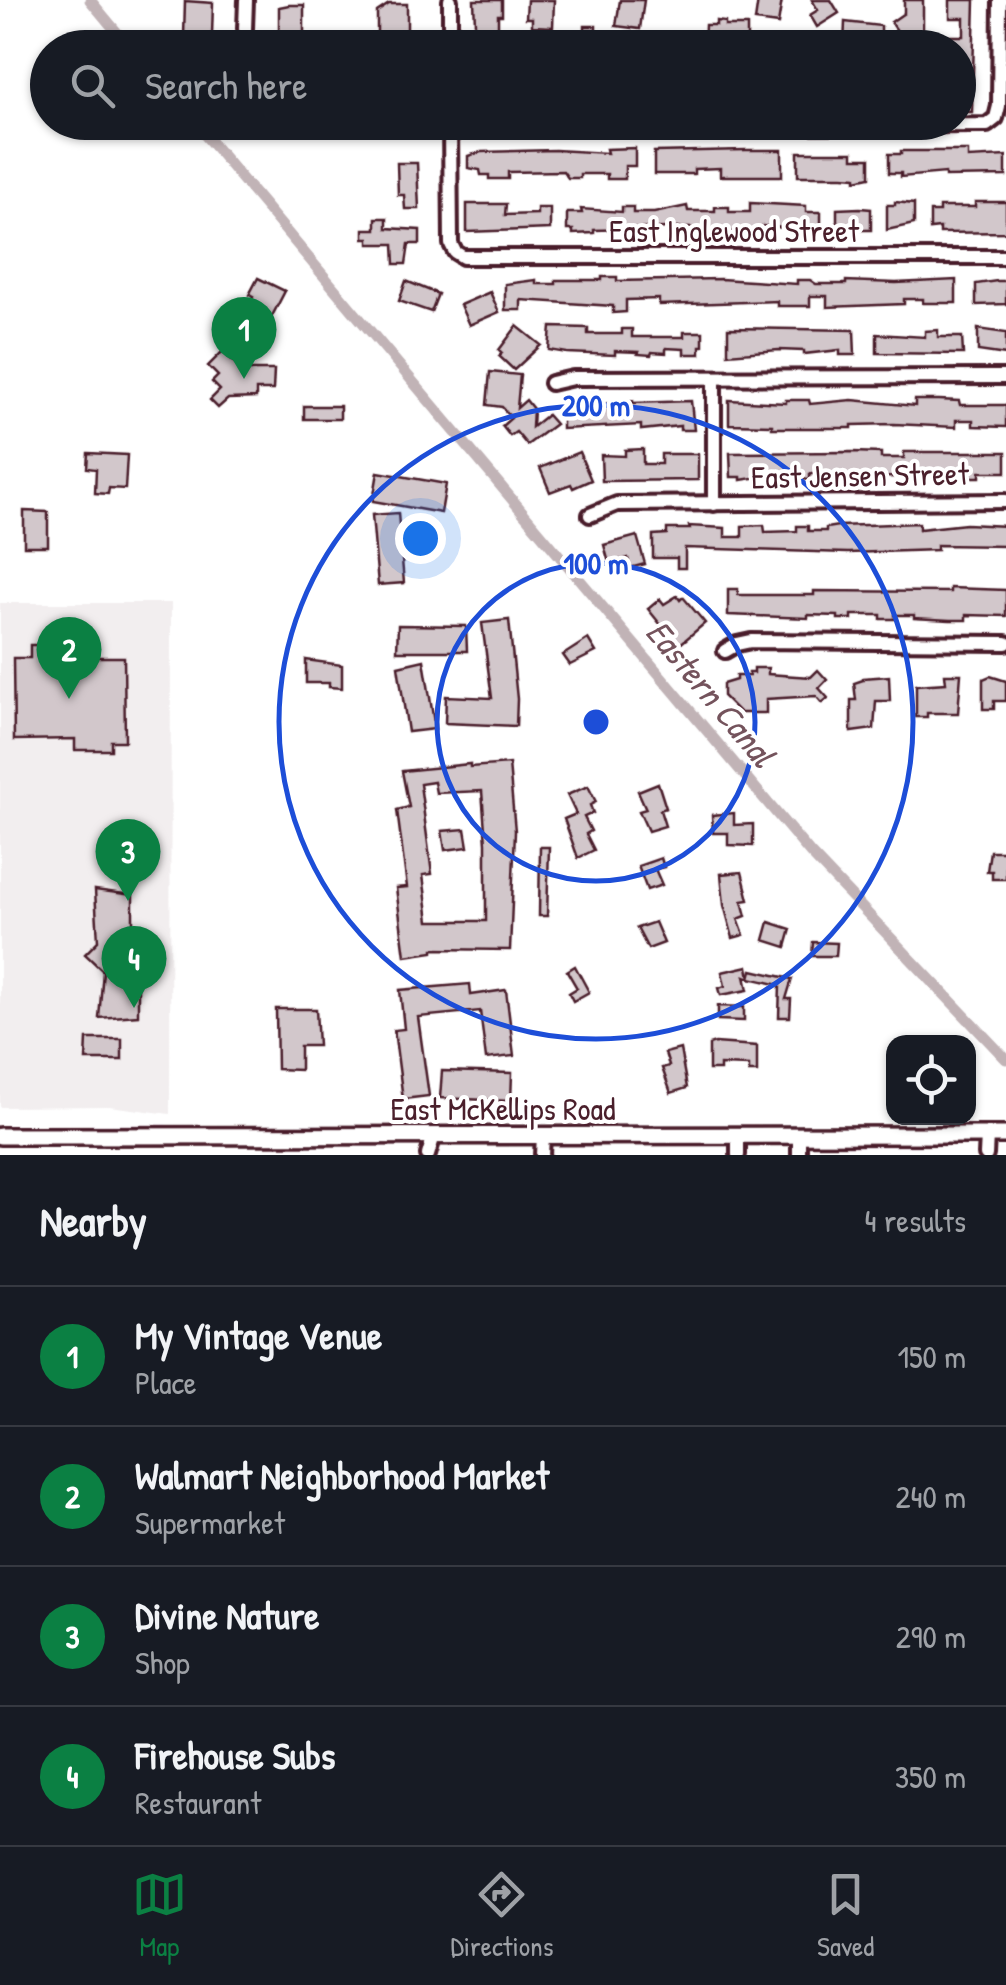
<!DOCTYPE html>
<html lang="en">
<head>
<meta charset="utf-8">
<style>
  body { margin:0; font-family:"Patrick Hand",sans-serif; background:#242831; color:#f1f3f6 }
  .controls { position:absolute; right:30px; bottom:30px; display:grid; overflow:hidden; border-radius:20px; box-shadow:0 2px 8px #0004 }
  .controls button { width:90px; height:90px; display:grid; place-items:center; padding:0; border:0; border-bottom:2px solid #363941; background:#171b24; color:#f1f3f6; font:50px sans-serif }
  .you { position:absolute; left:420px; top:538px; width:35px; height:35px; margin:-25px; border:8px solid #fff; border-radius:50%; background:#1a73e8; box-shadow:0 0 0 15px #1a73e833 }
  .badge { display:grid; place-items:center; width:65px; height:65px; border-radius:50%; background:#0b8043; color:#fff; font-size:32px; font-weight:700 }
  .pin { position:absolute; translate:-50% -82px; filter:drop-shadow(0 2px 5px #0008) }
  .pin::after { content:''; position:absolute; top:52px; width:35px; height:30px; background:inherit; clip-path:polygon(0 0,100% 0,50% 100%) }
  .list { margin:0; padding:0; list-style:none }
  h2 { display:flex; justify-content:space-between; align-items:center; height:130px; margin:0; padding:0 40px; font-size:42px }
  h2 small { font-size:32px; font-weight:400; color:#9ea1a6 }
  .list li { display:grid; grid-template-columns:65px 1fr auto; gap:30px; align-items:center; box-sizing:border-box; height:140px; padding:0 40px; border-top:2px solid #363941 }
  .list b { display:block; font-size:38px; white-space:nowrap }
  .list p { margin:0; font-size:32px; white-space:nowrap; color:#9ea1a6 }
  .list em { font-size:32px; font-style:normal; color:#9ea1a6 }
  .icon { flex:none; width:55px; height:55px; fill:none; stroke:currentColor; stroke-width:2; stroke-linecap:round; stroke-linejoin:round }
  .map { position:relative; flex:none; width:1006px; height:1155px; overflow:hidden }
  .search { position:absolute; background:#171b24; box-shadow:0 2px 8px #0004; left:30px; right:30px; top:30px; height:110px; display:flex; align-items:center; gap:25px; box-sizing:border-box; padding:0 35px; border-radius:55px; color:#9ea1a6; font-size:38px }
  .sheet { height:690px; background:#171b24 }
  nav { display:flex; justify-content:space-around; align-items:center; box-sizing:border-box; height:140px; border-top:2px solid #363941; background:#171b24; font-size:28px; color:#9ea1a6 }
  nav a { display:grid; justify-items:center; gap:5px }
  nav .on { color:#0b8043 }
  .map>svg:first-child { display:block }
  .built { fill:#f2eeef }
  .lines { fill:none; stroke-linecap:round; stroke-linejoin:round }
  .canal { stroke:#c1b3b6; stroke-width:11 }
  .building { fill:#d2c7cb; stroke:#4a1f2b; stroke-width:2.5; fill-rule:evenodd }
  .minor-casing { stroke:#4a1f2b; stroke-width:20 }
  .major-casing { stroke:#4a1f2b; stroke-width:22 }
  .minor { stroke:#fff; stroke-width:12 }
  .major { stroke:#fff; stroke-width:15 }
  .ring { fill:none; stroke:#1d4ed8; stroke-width:5 }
  .labels { text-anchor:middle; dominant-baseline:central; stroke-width:8; stroke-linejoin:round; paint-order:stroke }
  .street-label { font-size:32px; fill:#4a1f2b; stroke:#fff }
  .water-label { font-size:35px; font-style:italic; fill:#74535c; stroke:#fff }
  .centre { fill:#1d4ed8; stroke:#fff; stroke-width:5 }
  .ring-label { font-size:30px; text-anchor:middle; font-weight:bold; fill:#1d4ed8; stroke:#fff; stroke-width:8; stroke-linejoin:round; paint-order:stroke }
</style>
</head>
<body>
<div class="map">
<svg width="1006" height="1155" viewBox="0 0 1006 1155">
  <rect width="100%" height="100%" fill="#fff"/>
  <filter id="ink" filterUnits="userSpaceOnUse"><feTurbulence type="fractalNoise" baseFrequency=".01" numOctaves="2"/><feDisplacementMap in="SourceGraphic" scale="20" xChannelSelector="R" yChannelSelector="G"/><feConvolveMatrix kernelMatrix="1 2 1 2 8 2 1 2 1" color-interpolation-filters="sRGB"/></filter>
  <g filter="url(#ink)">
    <path class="built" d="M0,603h171l-1,511 -61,-8 -109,1z"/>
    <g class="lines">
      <g class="canal">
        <path d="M90,0l40,48"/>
        <path d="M194,122l616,731 196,206"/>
      </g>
    </g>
    <g class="building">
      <path d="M474,0h28v15h-4v33h-22z"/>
      <path d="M527,0h27l-1,27 -21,-1v-8h-6z"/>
      <path d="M620,0h24l-4,29 -24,-3z"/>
      <path d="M758,0h24l-4,24 -23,-3z"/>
      <path d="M812,0h19l8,13 -22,14 -7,-12 8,-5z"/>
      <path d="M904,0h19v30l-5,3 4,6 -13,9 -18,-26 13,-9z"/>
      <path d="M950,0h25l-3,112h-14v-64h-9l1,-12h14v-18h-14z"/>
      <path d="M185,1l28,2 -1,32 -28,2z"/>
      <path d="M389,4h18v34h-9v10h-21v-36z"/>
      <path d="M289,5h15v41l-16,-1 1,-7h-6v-6h-4v-25z"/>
      <path d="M716,21l9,1v4h22v15h-8l-1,7h-34l1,-23h11z"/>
      <path d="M845,22l36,4v22l-37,-1z"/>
      <path d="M585,26h11v22h-33v-17h22z"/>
      <path d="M635,148v18h-10v13h-18v-5h-27v4h-12l-5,-7 -55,1v7h-19v-4h-8l-1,-5 -12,-2v-12l13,-4 74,-2 52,3 -1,-4z"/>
      <path d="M746,150h36v26h-62v-8l-26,1v5h-40v-22z"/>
      <path d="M901,151h67v7l38,-2v20l-61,1v-4l-44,4v-4h-12v-19h12z"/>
      <path d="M798,152h55v6h17v19l-14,3v-3l-13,-1h-45z"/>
      <path d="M397,163h20l2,46h-14l-1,-14h-6z"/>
      <path d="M895,202l19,2v20l-27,6v-25h8z"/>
      <path d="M975,202h31v30l-66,1v-5l-10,1v-17h9v-5h36z"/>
      <path d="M750,203l56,3v6h15v19l-58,-5v8h-13v-3l-46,1v-4h-27v5h-10v-5l-73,2v3l-21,1v-4h-6v-17h15l-1,-4 41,3v-5h11v6h21l33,-7 1,5h27v-4h14v5h21z"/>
      <path d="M467,204h39l-1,11 32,-1v-6h13v21l-83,3z"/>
      <path d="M860,208l11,1v21h-34v-21z"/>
      <path d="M376,218h11v10l33,2v14h-11l-3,20h-11l-1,-20h-25v-6h-5v-9h12z"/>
      <path d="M602,277h15v4l103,-2 77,5v-4h13l6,4h30v-3l50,2 60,-3v23h-33v-4h-19v5l-77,3v-11h-17v10h-33v-5l-118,4v-6l-33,1v12l-13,1v-7l-92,-6v10h-16v-26l31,-4v4h20v-4h46z"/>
      <path d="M258,278l27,13 -14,27 -22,-11 4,-10 -4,-2z"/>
      <path d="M406,281l32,13 -7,18 -32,-11z"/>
      <path d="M997,281h9v23l-30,1v-21z"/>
      <path d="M490,292l9,20 -30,13 -9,-20z"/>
      <path d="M517,326l24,19 -27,25 -15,-14 3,-3 -3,-3z"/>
      <path d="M551,327l37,1v6h34v-5h10v8h52v-5h19v14h-3v8h-16v-5l-18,-1v5l-14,-1 -1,3 -13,-1 1,-2 -24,-1v4l-48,-2 -18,-3z"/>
      <path d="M728,328l126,2 1,25h-15v-5l-36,4v-3l-25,-1 -51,4z"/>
      <path d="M978,329l28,4v22l-28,-4z"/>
      <path d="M938,330v7h24l1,17 -86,-1v-19l48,3v-6z"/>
      <path d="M223,351l19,19h32l-1,20h-17v8l-28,1 -10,9 -8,-8 10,-10 -8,-8 6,-6 -10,-10z"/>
      <path d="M490,372l30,3 -3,33 9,-8 7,9 -1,18 15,-12 8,9 -28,21 -11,-13 -6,4 -8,-10 9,-8 -9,-11 -15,-2z"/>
      <path d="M729,400l57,3v-3h23l1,4 42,-4 63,6v-6h24l20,1 1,4h46v22l-33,-1v-6h-17v7l-62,-3 -42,1v3h-80v-3l-43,-1z"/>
      <path d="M619,401h14v2l58,-2 3,29h-14v-4l-39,4v-5l-79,4v-18l12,-2v-4l45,-2z"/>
      <rect x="304" y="406" width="36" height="13"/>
      <path d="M643,449v15h18v-10h37v26l-96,1 -1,-26 24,1v-6z"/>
      <path d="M579,452l12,28 -18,8 -2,-4 -21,8 -10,-24z"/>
      <path d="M853,452l28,1v5h23v-6h102v20h-26v5h-30l-57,-4v4l-40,2h-14v-5h-29v6l-45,-4 -24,4v-3h-10l-1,-24z"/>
      <path d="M88,453l39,2 -2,34 -16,-1 -1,6 -13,-1 1,-24 -9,-1z"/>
      <path d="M378,472l68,12 -5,29 -68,-12z"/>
      <path d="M24,511l24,1v34h-24z"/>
      <path d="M398,513l6,70 -26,2 -6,-70z"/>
      <path d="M919,523v6l47,-5 40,2v20l-69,-1v5l-89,3 -163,-5v20h-8v-10h-24v-23l14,-1v-5h23l-1,-3 36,2v9h17v-11l22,-1 1,7 32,-1v-5h11v5h18v-3l12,-2z"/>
      <path d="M637,536l8,28 -15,4 -2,-10 -19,5 -5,-18z"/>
      <path d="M950,588l56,2v26l-40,-1v5h-16l-36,-2v-3h-19v4h-14v-4h-29v4h-14v-3l-30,-1v3l-80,-3v-26h10v6h76v-4l136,1z"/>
      <path d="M677,596l3,4 3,-3 22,26 -27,23 -30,-37 12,-10 4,5z"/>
      <path d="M509,620l8,79 -1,27 -71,-3 1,-27 46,2 -10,-75z"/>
      <path d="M398,625l68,1 1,25h-70z"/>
      <path d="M588,639l8,13 -26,13 -7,-10z"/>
      <path d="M30,645h29v12h65l1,84h-14v9h-36v-11l-61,1 -1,-82h17z"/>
      <path d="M306,660l36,5v23l-13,-1v-4h-23z"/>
      <path d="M424,660l11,69 -27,3 -10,-66z"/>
      <path d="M754,668h14v6l28,2 15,1 7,-7 9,10 -8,8 9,10 -6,5 -6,-7 -50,3v14h-26l-17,-17v-12l13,-4v-4h13v-3h5z"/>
      <path d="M945,674h16l-3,39h-31v4h-11v-32l30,-2z"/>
      <path d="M889,676l1,25h-14l-2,28 -23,3v-32h5l-2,-17 9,-3v-2z"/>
      <path d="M990,676l16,5v20h-12v8h-11v-30z"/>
      <path d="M470,764v3l39,-3 6,67 -5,119 -77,-1v3l-28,4 -9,-68 11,-1 -10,-77 12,-3 -7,-36zM434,782l2,11 46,-2 4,52v78h-57l-6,-46 9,-1 -12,-90z"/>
      <path d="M658,783l8,25 -6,2 5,16 -17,5 -9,-20 7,-2 -8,-18z"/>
      <path d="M588,786l8,16 -6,3 3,8 -9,4 7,14 -5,3 8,16 -16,8 -14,-39 12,-5 -9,-19z"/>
      <path d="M734,813v12l19,-1v22l-25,-1v-12h-15l-1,-18z"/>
      <path d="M465,829l3,18 -23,3 -3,-19z"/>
      <path d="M540,847h9l-2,69h-8z"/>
      <path d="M990,851h16v28h-14v-8h-5z"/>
      <path d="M661,858l3,9 -9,2 7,16 -15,5 -9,-24z"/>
      <path d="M742,872l7,28 -7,1 4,15 -8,3 6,16 -11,3 -9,-33 -3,-31z"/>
      <path d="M95,890l38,5v54h5v66l-39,3 4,-47 -18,-17 13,-13z"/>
      <path d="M655,922l9,21 -16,6 -11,-21z"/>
      <path d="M769,922l22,7 -5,18 -22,-7z"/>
      <path d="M813,942l24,1 -1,13h-24z"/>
      <path d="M575,966l14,26 -16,9 -4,-8 8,-5 -10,-17z"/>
      <path d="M748,966l2,12 -5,-2 3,14 -27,5 -2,-7 6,-2 -3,-14z"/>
      <path d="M752,970l40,9 -6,20h5l-1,18h-11l1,-32 -30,-7z"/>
      <path d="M470,984l1,11 35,-5 8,66 -28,3 -6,-48 -62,6 11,79 -26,3 -9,-69 10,-1 -4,-39z"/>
      <path d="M718,1006l26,1v14l-26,-1z"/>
      <path d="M276,1009h40l2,37h-18v24l-23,-1z"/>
      <path d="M87,1039h35v21h-36z"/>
      <path d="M715,1043l42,3v26h-8v-6l-29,-1v5h-11v-25z"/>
      <path d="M680,1049l7,39 -16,5 -9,-25 7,-2 -4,-13z"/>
      <path d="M442,1071l70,2 -1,28 -71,-3z"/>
    </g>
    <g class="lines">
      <g class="minor-casing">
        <g id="minor">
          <path d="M450,0v48"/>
          <path d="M245,29l1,-29"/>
          <path d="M450,122l1,122 4,8 8,5h543"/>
          <path d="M450,127l537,-2 9,-7 3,-12 1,-106"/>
          <path d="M551,383l22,-5 433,-1"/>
          <path d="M714,504v-126"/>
          <path d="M590,515l27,-11 389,-3"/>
          <path d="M725,651l12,-7 14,-3 255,2"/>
          <path d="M738,1135v20"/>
          <path d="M428,1155l6,-20"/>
          <path d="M542,1155l1,-20"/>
          <path d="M799,1155v-20"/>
          <path d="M986,1155l1,-20"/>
        </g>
      </g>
      <g class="major-casing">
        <path id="major" d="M0,1136l1006,-1"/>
      </g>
      <use href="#minor" class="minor"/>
      <use href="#major" class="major"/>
    </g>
  </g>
  <g class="ring">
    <circle cx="596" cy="722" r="159"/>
    <circle cx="596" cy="722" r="317"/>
  </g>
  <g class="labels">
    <g class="street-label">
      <text x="734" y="230">East Inglewood Street</text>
      <text transform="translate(860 475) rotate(-1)">East Jensen Street</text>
      <text x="503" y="1108">East McKellips Road</text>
    </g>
    <g class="water-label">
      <text transform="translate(711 693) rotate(50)">Eastern Canal</text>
    </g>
  </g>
  <circle cx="596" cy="722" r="15" class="centre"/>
  <g class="ring-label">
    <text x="596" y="416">200 m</text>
    <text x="596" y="574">100 m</text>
  </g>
</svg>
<div class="controls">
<button><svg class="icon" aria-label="locate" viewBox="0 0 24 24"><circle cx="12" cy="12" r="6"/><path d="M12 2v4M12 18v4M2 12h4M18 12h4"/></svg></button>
</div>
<div class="you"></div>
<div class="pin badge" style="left:244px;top:379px">1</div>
<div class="pin badge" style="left:69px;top:699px">2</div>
<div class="pin badge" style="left:128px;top:901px">3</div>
<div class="pin badge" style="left:134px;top:1008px">4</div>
<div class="search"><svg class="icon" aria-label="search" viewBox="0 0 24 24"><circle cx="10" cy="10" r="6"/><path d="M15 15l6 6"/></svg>Search here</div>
</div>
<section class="sheet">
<h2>Nearby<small>4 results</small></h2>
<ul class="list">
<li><span class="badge">1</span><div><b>My Vintage Venue</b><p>Place</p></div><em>150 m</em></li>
<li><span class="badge">2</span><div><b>Walmart Neighborhood Market</b><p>Supermarket</p></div><em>240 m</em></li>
<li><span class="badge">3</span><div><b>Divine Nature</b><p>Shop</p></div><em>290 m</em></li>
<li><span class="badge">4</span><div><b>Firehouse Subs</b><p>Restaurant</p></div><em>350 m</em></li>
</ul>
</section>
<nav>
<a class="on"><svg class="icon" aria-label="map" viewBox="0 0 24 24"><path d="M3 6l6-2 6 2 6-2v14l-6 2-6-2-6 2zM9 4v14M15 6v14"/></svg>Map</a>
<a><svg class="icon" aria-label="directions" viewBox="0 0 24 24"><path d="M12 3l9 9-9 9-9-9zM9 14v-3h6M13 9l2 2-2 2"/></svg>Directions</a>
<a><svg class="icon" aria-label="saved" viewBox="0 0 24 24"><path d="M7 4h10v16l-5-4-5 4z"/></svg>Saved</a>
</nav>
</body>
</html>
